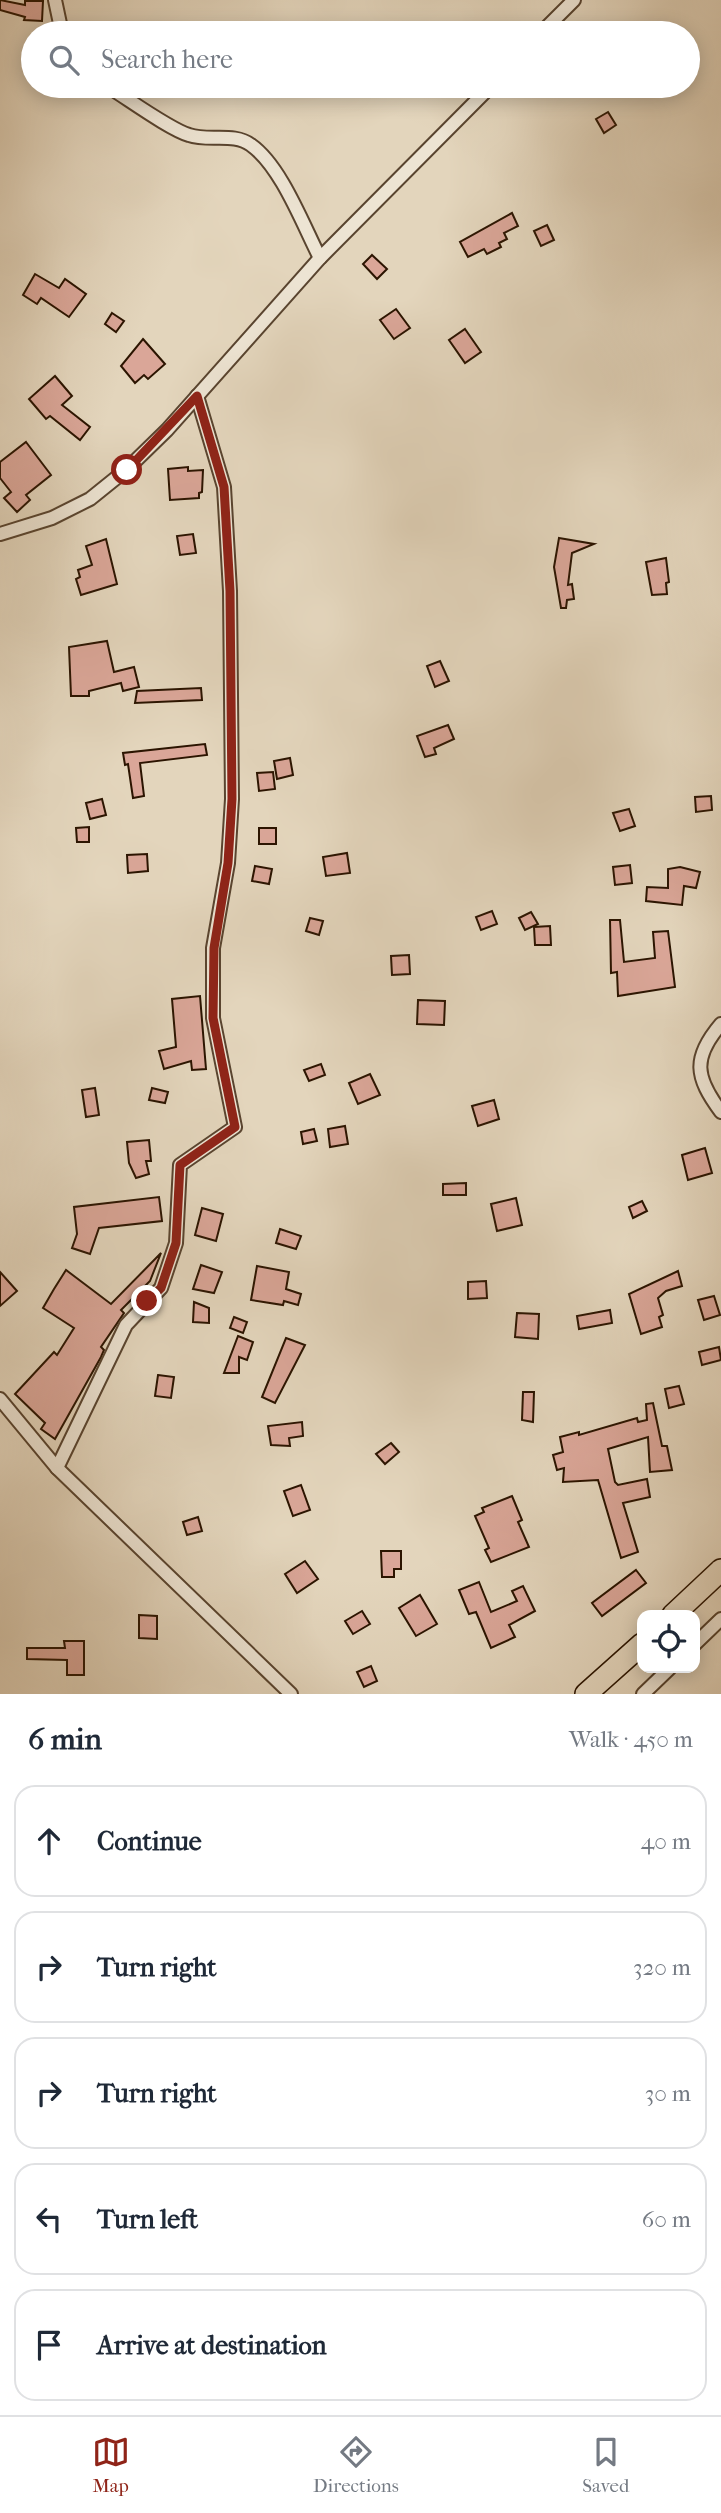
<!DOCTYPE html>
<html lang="en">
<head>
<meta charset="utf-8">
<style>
  body { margin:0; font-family:"IM FELL French Canon",serif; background:#f6f6f7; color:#1f2937 }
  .controls { position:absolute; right:21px; bottom:21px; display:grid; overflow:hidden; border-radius:14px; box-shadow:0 4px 18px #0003 }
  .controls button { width:63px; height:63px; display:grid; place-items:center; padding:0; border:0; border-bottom:2px solid #e0e1e3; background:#fff; color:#1f2937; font:35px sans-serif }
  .stop { position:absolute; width:21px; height:21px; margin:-16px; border:5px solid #8f2418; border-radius:50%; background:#fff }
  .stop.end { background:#8f2418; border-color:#fff; box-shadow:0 2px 7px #0008 }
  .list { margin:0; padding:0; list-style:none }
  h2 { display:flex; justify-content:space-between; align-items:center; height:91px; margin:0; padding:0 28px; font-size:30px }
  h2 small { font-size:23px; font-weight:400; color:#747a83 }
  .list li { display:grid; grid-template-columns:46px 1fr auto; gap:21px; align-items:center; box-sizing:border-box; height:112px; margin:0 14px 14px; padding:0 14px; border:2px solid #e0e1e3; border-radius:21px }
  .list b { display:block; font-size:26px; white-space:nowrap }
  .list em { font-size:23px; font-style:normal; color:#747a83 }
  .icon { flex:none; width:38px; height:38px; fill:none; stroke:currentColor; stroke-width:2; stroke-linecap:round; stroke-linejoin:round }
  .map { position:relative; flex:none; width:721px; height:1694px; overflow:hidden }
  .search { position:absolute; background:#fff; box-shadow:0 4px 18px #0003; left:21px; right:21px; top:21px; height:77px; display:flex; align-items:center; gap:18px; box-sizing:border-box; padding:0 24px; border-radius:38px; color:#747a83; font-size:26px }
  .sheet { height:721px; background:#fff }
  nav { display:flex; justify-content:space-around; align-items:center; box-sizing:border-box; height:98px; border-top:2px solid #e0e1e3; background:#fff; font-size:19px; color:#747a83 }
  nav a { display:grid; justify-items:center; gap:4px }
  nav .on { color:#8f2418 }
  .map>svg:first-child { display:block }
  .building { fill:#daa698; stroke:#2b1400; stroke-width:2 }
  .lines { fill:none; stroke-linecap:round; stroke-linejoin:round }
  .minor-casing { stroke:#59442f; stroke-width:16 }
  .trunk-casing { stroke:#2b1400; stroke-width:24 }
  .minor { stroke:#ede4d3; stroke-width:12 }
  .trunk { stroke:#e3d5bc; stroke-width:21 }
  .route { stroke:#8f2418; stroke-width:9 }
</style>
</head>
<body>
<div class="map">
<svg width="721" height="1694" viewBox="0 0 721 1694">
  <rect width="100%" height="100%" fill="#e3d5bc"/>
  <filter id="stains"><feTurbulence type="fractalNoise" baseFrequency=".00286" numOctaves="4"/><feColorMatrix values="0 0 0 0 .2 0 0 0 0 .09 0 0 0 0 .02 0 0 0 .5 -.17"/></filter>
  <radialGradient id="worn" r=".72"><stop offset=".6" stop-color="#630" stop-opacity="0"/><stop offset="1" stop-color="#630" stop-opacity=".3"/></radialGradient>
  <g class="building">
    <path d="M0,0l25,5v-4h18l-1,20 -18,-1 1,-3 -25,-7z"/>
    <path d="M608,112l8,13 -12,8 -8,-14z"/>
    <path d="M512,213l6,13 -14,7 3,6 -8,4 2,4 -14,7 -3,-5 -16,8 -8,-15z"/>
    <path d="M547,225l7,15 -13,6 -7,-15z"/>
    <path d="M372,255l15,14 -10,10 -14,-15z"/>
    <path d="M35,274l24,14 6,-9 21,15 -17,23 -28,-19 -4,6 -14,-9z"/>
    <path d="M396,309l14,19 -16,11 -14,-19z"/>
    <path d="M112,313l12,8 -8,11 -11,-8z"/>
    <path d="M465,329l16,23 -16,11 -16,-23z"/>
    <path d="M143,339l22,25 -17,15 -4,-4 -9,8 -14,-17z"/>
    <path d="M55,376l17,20 -10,9 28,22 -10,13 -30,-24 -4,3 -17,-20z"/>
    <path d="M26,442l25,33 -25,20 4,5 -13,12 -13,-14 7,-6 -11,-14v-16z"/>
    <path d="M188,467v4l15,-1 -1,22 -3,1v5l-29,2 -2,-31z"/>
    <path d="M193,534l3,19 -16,2 -3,-19z"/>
    <path d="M559,538l35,6 -22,9 -4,32 4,-1 2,15 -7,1 -1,8h-5l-7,-41z"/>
    <path d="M106,539l11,45 -36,11 -5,-16 4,-2 -2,-7 14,-5 -6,-19z"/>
    <path d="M666,558l3,24 -3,1 1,11 -15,1 -6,-33z"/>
    <path d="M107,641l7,31 20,-5 5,20 -16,4 -2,-8 -32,8v5h-18l-2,-49z"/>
    <path d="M440,661l9,20 -14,6 -8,-21z"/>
    <path d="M201,688l1,12 -67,3 2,-12z"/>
    <path d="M448,725l6,14 -20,9 2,6 -11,3 -8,-21z"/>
    <path d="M205,744l2,11 -67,8 4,33 -11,2 -5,-34 -3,1 -2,-12z"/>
    <path d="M290,758l3,17 -16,4 -3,-18z"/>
    <path d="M273,772l2,17 -16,2 -2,-18z"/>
    <path d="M711,796l1,14 -16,2 -1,-15z"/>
    <path d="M102,799l4,16 -16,4 -4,-16z"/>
    <path d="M629,809l6,17 -15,5 -7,-18z"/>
    <path d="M89,827v15h-12l-1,-14z"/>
    <rect x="259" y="828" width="17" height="16"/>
    <path d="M347,853l3,20 -24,3 -3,-19z"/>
    <path d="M147,854l1,17 -20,2 -1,-18z"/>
    <path d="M630,865l2,18 -17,2 -2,-18z"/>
    <path d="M255,866l17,3 -3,15 -17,-3z"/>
    <path d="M680,867l20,5 -4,16 -12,-2 -2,19 -36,-4 1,-14 21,1v-19z"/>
    <path d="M492,911l5,13 -16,6 -5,-13z"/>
    <path d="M531,912l7,12 -13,6 -6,-12z"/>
    <path d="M310,918l13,3 -4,14 -13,-4z"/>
    <path d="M610,920h10l4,42 31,-4 -2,-26 15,-1 7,56 -57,9 -1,-24 -6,1z"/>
    <path d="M550,926l1,19h-16l-1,-18z"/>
    <path d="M409,955l1,19 -18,1 -1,-19z"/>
    <path d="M200,996l6,73 -14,1 -1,-9 -27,8 -5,-18 17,-4 -4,-48z"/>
    <path d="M418,1000l27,1 -1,24 -27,-1z"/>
    <path d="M321,1064l4,11 -16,6 -5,-11z"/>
    <path d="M370,1074l10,21 -22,9 -9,-21z"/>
    <path d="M95,1088l4,27 -13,2 -4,-27z"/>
    <path d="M152,1088l16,4 -3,11 -16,-3z"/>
    <path d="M494,1100l5,19 -21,7 -6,-20z"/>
    <path d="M345,1126l3,18 -18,3 -2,-18z"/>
    <path d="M314,1129l3,12 -14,3 -2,-12z"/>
    <path d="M149,1140l2,21h-5l3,13 -13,4 -7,-15 -2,-21z"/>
    <path d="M705,1148l7,25 -24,7 -6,-25z"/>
    <path d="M466,1183v12h-23v-11z"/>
    <path d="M159,1197l3,24 -63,7 -9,26 -18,-6 5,-14 -3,-27z"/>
    <path d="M516,1198l6,27 -25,6 -6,-27z"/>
    <path d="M642,1201l5,10 -14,7 -4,-11z"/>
    <path d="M202,1208l21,6 -7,27 -21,-6z"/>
    <path d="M280,1229l21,7 -5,13 -20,-6z"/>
    <path d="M161,1253l-11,28 -29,29 3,3 -23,34 3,3 -3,7 -46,82 -14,-10 4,-6 -30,-29 39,-42 3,3 17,-27 -31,-20 11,-19 12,-19 45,34z"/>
    <path d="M201,1265l21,7 -8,21 -21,-4z"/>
    <path d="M257,1266l32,6 -3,17 15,5 -3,11 -14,-4 -1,4 -32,-5z"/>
    <path d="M678,1271l4,15 -16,5 -8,7 5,17 -4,2 3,10 -21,7 -12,-40z"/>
    <path d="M0,1272l17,19 -17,15z"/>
    <path d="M486,1281l1,17 -19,1v-17z"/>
    <path d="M714,1296l6,19 -16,5 -6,-20z"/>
    <path d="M194,1302l15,6v15l-16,-1z"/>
    <path d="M610,1310l2,13 -33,6 -2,-13z"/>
    <path d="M517,1313l22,1 -1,25 -23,-2z"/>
    <path d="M234,1317l13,5 -4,11 -13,-5z"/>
    <path d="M238,1336l15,6 -6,18 -8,-3v16h-15z"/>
    <path d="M286,1338l19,7 -30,58 -13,-6z"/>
    <path d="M719,1347l2,13 -19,5 -3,-13z"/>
    <path d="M158,1375l16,2 -3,21 -16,-2z"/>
    <path d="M679,1386l5,18 -15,4 -4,-19z"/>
    <path d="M523,1392h11l-1,30 -11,-2z"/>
    <path d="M653,1403l9,43h5l5,24 -22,2 -2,-35 -40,12 7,33 3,3 29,-6 3,18 -27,6 15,49 -17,6 -23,-78 -35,2 1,-14 -7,2 -4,-15 10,-3 -3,-15 19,-5v3l58,-17 1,4 9,-2 -1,-16z"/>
    <path d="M302,1422l1,14 -14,2 1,8 -19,-1 -3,-19z"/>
    <path d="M391,1443l8,9 -14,12 -9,-10z"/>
    <path d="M301,1485l9,25 -17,6 -9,-25z"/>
    <path d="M512,1496l10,24 -4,2 11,25 -38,15 -6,-12 4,-2 -14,-32 9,-4 -2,-4z"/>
    <path d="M198,1517l4,14 -15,4 -4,-13z"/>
    <path d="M381,1551h20v18h-7v8h-12z"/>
    <path d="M305,1561l13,18 -21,14 -12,-19z"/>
    <path d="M636,1570l10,13 -44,33 -10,-13z"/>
    <path d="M479,1582l12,30 26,-11 -5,-10 11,-5 12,25 -26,14 6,12 -24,11 -15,-36 -7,2 -10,-24z"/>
    <path d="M420,1595l17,29 -21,12 -17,-28z"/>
    <path d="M362,1611l8,13 -17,10 -8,-13z"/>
    <path d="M139,1615l18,1v23l-18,-1z"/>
    <path d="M64,1641h20v34h-17v-15l-40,-1v-11h38z"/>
    <path d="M371,1666l6,15 -13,6 -7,-15z"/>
  </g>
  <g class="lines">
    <g class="minor-casing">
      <g id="minor">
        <path d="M55,0l7,33"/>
        <path d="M541,33l33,-33"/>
        <path d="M107,86c20,12 62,43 82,49 20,7 45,-3 62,10 30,21 52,80 69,113"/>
        <path d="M0,534l52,-16 38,-19 36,-29 41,-40 153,-172 171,-172"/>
        <path d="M721,1024c-29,34 -26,53 0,88"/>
        <path d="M0,1399l57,69 234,226"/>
        <path d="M57,1468l69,-143 35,-37 15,-45 4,-78 55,-38 -22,-109v-70l15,-85 4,-64 -2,-208 -6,-104 -27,-91"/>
        <path d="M695,1644l26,-25"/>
        <path d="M643,1694l27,-26"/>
      </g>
    </g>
    <g class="trunk-casing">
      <g id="trunk">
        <path d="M673,1615l48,-45"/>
        <path d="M586,1694l56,-50"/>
      </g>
    </g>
    <use href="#minor" class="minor"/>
    <use href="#trunk" class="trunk"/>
  </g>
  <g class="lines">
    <path class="route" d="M127,470l70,-74 27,91 6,104 2,208 -4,64 -14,85 -1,70 22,109 -55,38 -4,78 -15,45 -14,13"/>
  </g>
  <rect width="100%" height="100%" filter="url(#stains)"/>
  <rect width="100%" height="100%" fill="url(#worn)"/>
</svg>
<div class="controls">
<button><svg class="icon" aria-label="locate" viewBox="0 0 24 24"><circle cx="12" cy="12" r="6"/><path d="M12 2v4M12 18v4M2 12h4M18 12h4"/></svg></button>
</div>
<div class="stop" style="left:127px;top:470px"></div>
<div class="stop end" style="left:147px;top:1301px"></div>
<div class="search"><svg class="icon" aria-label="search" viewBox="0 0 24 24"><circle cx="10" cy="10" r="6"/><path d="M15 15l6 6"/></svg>Search here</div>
</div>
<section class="sheet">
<h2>6 min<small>Walk · 450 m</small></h2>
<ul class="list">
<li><svg class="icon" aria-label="ahead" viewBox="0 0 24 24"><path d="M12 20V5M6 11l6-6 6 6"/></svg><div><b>Continue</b></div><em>40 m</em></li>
<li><svg class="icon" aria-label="right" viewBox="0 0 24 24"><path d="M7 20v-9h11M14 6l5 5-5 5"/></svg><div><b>Turn right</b></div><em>320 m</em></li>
<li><svg class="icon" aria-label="right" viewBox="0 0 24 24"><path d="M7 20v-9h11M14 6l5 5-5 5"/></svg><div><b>Turn right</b></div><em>30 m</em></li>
<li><svg class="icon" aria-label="left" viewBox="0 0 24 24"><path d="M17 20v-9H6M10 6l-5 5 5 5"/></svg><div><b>Turn left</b></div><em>60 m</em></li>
<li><svg class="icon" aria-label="arrive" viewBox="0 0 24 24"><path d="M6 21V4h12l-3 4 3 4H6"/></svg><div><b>Arrive at destination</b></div></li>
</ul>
</section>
<nav>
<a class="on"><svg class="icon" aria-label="map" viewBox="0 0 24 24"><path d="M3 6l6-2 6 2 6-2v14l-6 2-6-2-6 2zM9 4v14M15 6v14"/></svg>Map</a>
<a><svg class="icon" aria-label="directions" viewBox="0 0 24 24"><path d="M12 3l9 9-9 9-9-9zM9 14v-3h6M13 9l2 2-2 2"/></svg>Directions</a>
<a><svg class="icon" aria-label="saved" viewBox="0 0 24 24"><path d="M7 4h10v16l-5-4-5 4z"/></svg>Saved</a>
</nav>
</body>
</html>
